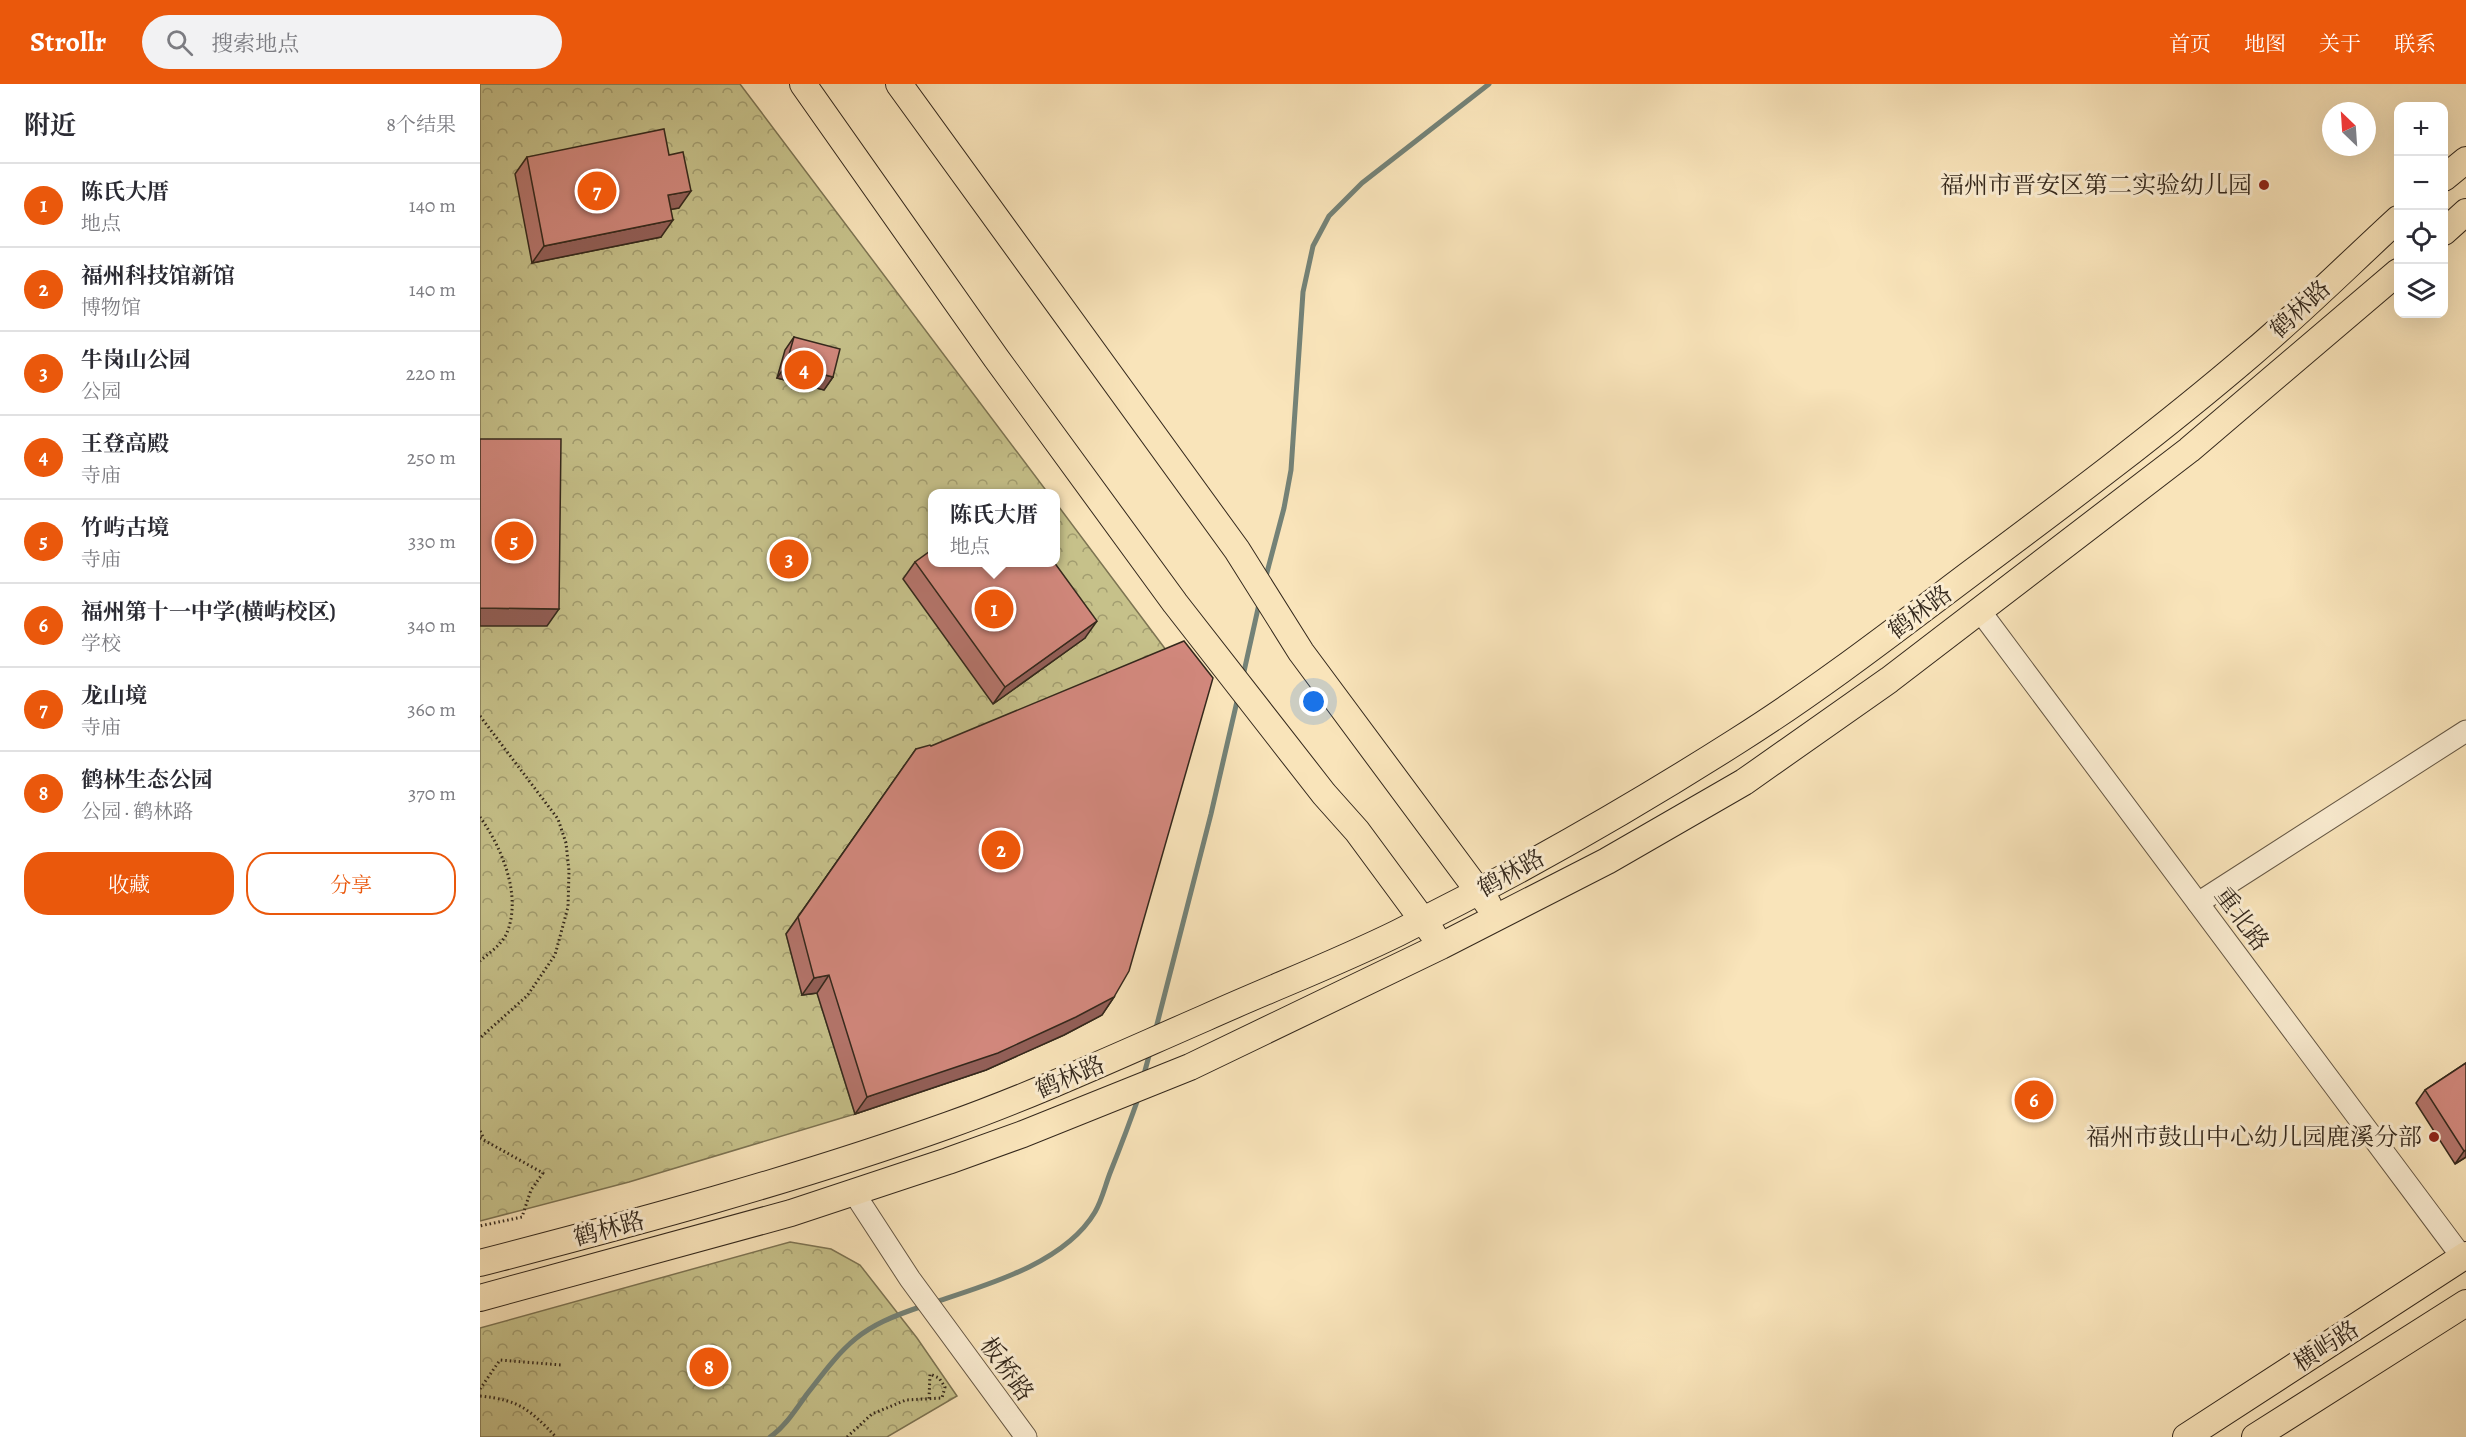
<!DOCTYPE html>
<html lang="zh">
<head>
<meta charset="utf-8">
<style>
  body { margin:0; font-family:Alegreya,"Noto Serif SC",serif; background:#f2f2f3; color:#2b2b33 }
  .controls { position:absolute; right:18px; top:18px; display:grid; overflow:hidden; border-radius:12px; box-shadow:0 6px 24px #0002 }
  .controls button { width:54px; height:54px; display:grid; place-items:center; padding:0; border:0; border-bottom:2px solid #e1e1e2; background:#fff; color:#2b2b33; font:30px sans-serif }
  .compass { position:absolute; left:1842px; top:18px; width:54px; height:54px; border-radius:50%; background:#fff; box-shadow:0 6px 24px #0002; rotate:335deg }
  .you { position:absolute; left:834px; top:618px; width:21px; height:21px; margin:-15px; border:4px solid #fff; border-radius:50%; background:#1a73e8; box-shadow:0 0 0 9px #1a73e833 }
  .badge { display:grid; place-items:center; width:39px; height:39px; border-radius:50%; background:#ea580c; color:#fff; font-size:20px; font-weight:700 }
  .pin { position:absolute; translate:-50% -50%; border:3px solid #fff; box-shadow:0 2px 6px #0006 }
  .popup { position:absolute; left:448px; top:405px; width:132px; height:78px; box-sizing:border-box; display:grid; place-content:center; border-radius:12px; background:#fff; filter:drop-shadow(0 2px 4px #0005); font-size:20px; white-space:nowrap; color:#7c7c81 }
  .popup b { font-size:22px; color:#2b2b33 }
  .popup::after { content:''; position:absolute; left:50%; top:100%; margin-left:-12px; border:12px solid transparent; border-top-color:#fff }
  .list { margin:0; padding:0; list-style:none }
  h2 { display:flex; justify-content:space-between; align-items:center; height:78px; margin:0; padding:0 24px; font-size:26px }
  h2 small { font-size:20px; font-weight:400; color:#7c7c81 }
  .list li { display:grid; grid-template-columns:39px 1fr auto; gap:18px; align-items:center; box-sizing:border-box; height:84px; padding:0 24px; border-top:2px solid #e1e1e2 }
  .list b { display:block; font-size:22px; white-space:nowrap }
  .list p { margin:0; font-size:20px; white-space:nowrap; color:#7c7c81 }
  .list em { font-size:20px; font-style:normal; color:#7c7c81 }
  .actions { display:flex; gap:12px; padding:18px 24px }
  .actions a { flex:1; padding:14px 0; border:2px solid #ea580c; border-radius:24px; text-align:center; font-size:21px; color:#ea580c }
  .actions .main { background:#ea580c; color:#fff }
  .icon { flex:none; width:33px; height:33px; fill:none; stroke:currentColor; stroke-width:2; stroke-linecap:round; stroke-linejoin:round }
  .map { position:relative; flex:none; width:1986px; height:1353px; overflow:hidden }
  header { display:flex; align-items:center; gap:36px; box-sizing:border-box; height:84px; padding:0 30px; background:#ea580c; color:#fff }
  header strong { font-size:28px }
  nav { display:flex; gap:33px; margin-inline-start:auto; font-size:21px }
  .search { width:420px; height:54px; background:#f2f2f3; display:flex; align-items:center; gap:15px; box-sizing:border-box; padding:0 21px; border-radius:33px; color:#7c7c81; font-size:22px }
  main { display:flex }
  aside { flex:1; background:#fff }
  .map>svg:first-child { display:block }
  .forest { fill:url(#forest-crowns); stroke:#7d7453; stroke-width:1.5 }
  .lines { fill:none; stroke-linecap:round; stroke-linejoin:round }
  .stream { stroke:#748277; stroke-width:5 }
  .minor-casing { stroke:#655744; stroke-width:23 }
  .major-casing { stroke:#34281c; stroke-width:28 }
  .path { stroke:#34281c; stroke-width:3; stroke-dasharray:1.5 3; stroke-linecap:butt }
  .minor { stroke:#fbedd2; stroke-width:21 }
  .major { stroke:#f9e4ba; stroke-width:26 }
  .wall { fill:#b5756c; stroke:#34281c; stroke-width:1.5 }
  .shaded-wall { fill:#935f58; stroke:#34281c; stroke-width:1.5 }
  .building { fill:#d2887d; stroke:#34281c; stroke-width:1.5 }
  .poi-dot { fill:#8f2418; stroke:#fbedd2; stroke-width:2 }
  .labels { text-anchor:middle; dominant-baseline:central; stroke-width:6; stroke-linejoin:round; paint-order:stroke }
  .poi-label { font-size:24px; fill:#34281c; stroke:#fbedd2; text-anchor:end }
  .street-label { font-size:24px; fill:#34281c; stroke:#fbedd2 }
</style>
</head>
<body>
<header>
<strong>Strollr</strong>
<div class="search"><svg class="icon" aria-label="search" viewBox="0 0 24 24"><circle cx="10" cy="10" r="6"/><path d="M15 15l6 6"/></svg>搜索地点</div>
<nav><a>首页</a><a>地图</a><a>关于</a><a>联系</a></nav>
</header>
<main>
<aside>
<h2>附近<small>8个结果</small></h2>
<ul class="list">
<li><span class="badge">1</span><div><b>陈氏大厝</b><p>地点</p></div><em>140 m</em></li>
<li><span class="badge">2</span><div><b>福州科技馆新馆</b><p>博物馆</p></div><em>140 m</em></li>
<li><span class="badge">3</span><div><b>牛岗山公园</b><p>公园</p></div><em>220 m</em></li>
<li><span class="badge">4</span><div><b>王登高殿</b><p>寺庙</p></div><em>250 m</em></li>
<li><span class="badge">5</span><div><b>竹屿古境</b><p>寺庙</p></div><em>330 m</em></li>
<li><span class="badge">6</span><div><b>福州第十一中学(横屿校区)</b><p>学校</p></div><em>340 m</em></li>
<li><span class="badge">7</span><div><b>龙山境</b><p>寺庙</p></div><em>360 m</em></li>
<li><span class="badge">8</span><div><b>鹤林生态公园</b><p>公园 · 鹤林路</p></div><em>370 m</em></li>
</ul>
<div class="actions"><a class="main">收藏</a><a>分享</a></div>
</aside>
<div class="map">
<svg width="1986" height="1353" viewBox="0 0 1986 1353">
  <defs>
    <pattern id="forest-crowns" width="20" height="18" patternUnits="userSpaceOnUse" patternTransform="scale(1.5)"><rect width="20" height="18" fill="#c6c18a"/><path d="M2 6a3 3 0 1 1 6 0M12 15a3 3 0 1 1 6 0" fill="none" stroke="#a29d70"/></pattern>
  </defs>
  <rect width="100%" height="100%" fill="#f9e4ba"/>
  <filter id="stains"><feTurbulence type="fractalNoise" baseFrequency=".00333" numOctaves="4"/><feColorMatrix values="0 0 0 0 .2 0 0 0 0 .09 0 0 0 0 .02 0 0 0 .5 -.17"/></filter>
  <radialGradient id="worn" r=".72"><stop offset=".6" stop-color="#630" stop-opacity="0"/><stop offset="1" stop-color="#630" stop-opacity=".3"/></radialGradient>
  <g class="forest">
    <path d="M0,0h260l308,409 -116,1v68h124v-59l116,155 -268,108 -118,168 16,61 15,-2 38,121 -226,68 -149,39z"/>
    <path d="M310,1158l41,7 29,16 57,73 40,58 -70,41h-407v-109z"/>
  </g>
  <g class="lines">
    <g class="stream">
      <path d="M785,496l19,-72 7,-38 12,-178 10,-46 16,-30 33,-33 127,-99"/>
      <path d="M763,592l16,-72"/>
      <path d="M675,948l56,-218 27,-117"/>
      <path d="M663,994l7,-26"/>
      <path d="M455,1218c52,-17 130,-39 160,-90 7,-12 10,-26 15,-39 10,-25 20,-51 29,-77"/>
      <path d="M290,1353c15,-10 26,-28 37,-43 40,-52 52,-67 116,-88"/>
    </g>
    <g class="minor-casing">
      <g id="minor">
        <path d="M1500,527l482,646"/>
        <path d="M1718,819l268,-172"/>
        <path d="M374,1109l56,86 116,158"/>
      </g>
    </g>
    <g class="major-casing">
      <g id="major">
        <path d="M323,0l193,274 179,245 149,191 33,37 76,103"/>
        <path d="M419,0l338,466 64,102 187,252"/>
        <path d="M1964,94l22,-18"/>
        <path d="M1964,148l22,-20"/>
        <path d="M0,1179c158,-41 315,-83 469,-138 87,-31 171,-70 256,-107 64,-29 130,-54 193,-85 116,-58 229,-122 339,-192 81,-51 157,-110 234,-168 95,-71 190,-142 280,-219 51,-43 98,-90 147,-135"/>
        <path d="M0,1214l311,-85 157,-52 75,-27 167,-67 251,-121 166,-85 137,-79 145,-102 300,-230 209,-178"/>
        <path d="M1706,1353l280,-182"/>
        <path d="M1775,1353l211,-134"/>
      </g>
    </g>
    <g class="path">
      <path d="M0,632l78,103 8,24 3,28 -1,36 -13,48 -28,41 -47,42"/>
      <path d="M0,733c22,31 43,80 26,118 -6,11 -17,18 -26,26"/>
      <path d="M0,1047l4,8"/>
      <path d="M0,1054l63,35 -12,17 -9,27 -42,9"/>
      <path d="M0,1305l20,-29 61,5"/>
      <path d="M0,1312c40,4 50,14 76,41"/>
      <path d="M367,1353l25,-23 34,-14 36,-2 3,-11 -6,-9 -9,-4 -1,25"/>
    </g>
    <use href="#minor" class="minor"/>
    <use href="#major" class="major"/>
  </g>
  <g class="wall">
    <path d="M47,73l152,51 -8,1 -10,28 -129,26 -17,-89z"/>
    <path d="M314,253l39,40 -9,13 -47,-12 8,-28z"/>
    <path d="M435,478l170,76 -92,66 -90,-125z"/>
    <path d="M436,665l198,248 -12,18 -38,20 -78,35 -131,44 -38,-121 -15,2 -16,-61z"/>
    <path d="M1986,979v94l-11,7 -39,-61 9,-13z"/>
  </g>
  <g class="shaded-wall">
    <path d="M211,107l-12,17 -23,4 12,-17z"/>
    <path d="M193,136l-12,17 -129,26 12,-17z"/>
    <path d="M306,281l47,12 -9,13 -47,-12z"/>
    <path d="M0,524l79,1 -12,17h-67z"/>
    <path d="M617,537l-12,17 -92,66 12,-17z"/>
    <path d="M349,891l-12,18 -15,2 12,-17z"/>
    <path d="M634,913l-12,18 -38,20 -78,35 -131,44 12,-17z"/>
    <path d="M1986,1066v7l-11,7 9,-13z"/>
  </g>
  <g class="building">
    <path d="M184,45l5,26 14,-3 8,39 -23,4 5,25 -129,26 -17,-89z"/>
    <path d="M314,253l46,12 -7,28 -47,-12z"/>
    <path d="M0,355h81l-2,170 -79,-1z"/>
    <path d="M453,465v13h121l43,59 -92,66 -90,-125z"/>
    <path d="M704,557l29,37 -84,293 -15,26 -38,20 -78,36 -131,44 -38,-122 -15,3 -16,-61 118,-168 14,-4 1,1z"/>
    <path d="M1986,979v87l-2,1 -39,-61z"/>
  </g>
  <g class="poi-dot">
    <circle cx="1784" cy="101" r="6"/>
    <circle cx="1954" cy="1053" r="6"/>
  </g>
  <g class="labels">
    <g class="poi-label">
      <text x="1772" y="101">福州市晋安区第二实验幼儿园</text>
      <text x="1942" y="1053">福州市鼓山中心幼儿园鹿溪分部</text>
    </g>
    <g class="street-label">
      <text transform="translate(1820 225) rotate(-43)">鹤林路</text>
      <text transform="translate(1440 528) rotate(-37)">鹤林路</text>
      <text transform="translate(1031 789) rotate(-29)">鹤林路</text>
      <text transform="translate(1762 835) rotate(53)">重北路</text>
      <text transform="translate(590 993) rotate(-23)">鹤林路</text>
      <text transform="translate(129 1145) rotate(-15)">鹤林路</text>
      <text transform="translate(1846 1262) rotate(-33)">横屿路</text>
      <text transform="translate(527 1285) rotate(54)">板桥路</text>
    </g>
  </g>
  <rect width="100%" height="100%" filter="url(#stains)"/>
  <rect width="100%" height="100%" fill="url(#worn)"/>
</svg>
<div class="controls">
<button>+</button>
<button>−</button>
<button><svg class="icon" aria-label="locate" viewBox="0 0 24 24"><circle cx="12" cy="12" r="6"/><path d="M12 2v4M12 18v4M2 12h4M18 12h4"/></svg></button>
<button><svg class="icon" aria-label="layers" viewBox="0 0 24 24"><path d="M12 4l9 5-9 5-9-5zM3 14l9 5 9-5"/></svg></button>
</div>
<svg class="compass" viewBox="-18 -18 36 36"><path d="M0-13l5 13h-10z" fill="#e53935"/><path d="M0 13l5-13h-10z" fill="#7c7c81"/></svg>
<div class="you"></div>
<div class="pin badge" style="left:514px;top:525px">1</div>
<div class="popup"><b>陈氏大厝</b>地点</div>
<div class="pin badge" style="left:521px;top:766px">2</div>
<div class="pin badge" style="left:309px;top:475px">3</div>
<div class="pin badge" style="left:324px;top:286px">4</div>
<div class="pin badge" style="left:34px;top:457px">5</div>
<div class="pin badge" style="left:1554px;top:1016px">6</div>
<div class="pin badge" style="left:117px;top:107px">7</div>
<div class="pin badge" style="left:229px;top:1283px">8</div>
</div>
</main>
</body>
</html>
